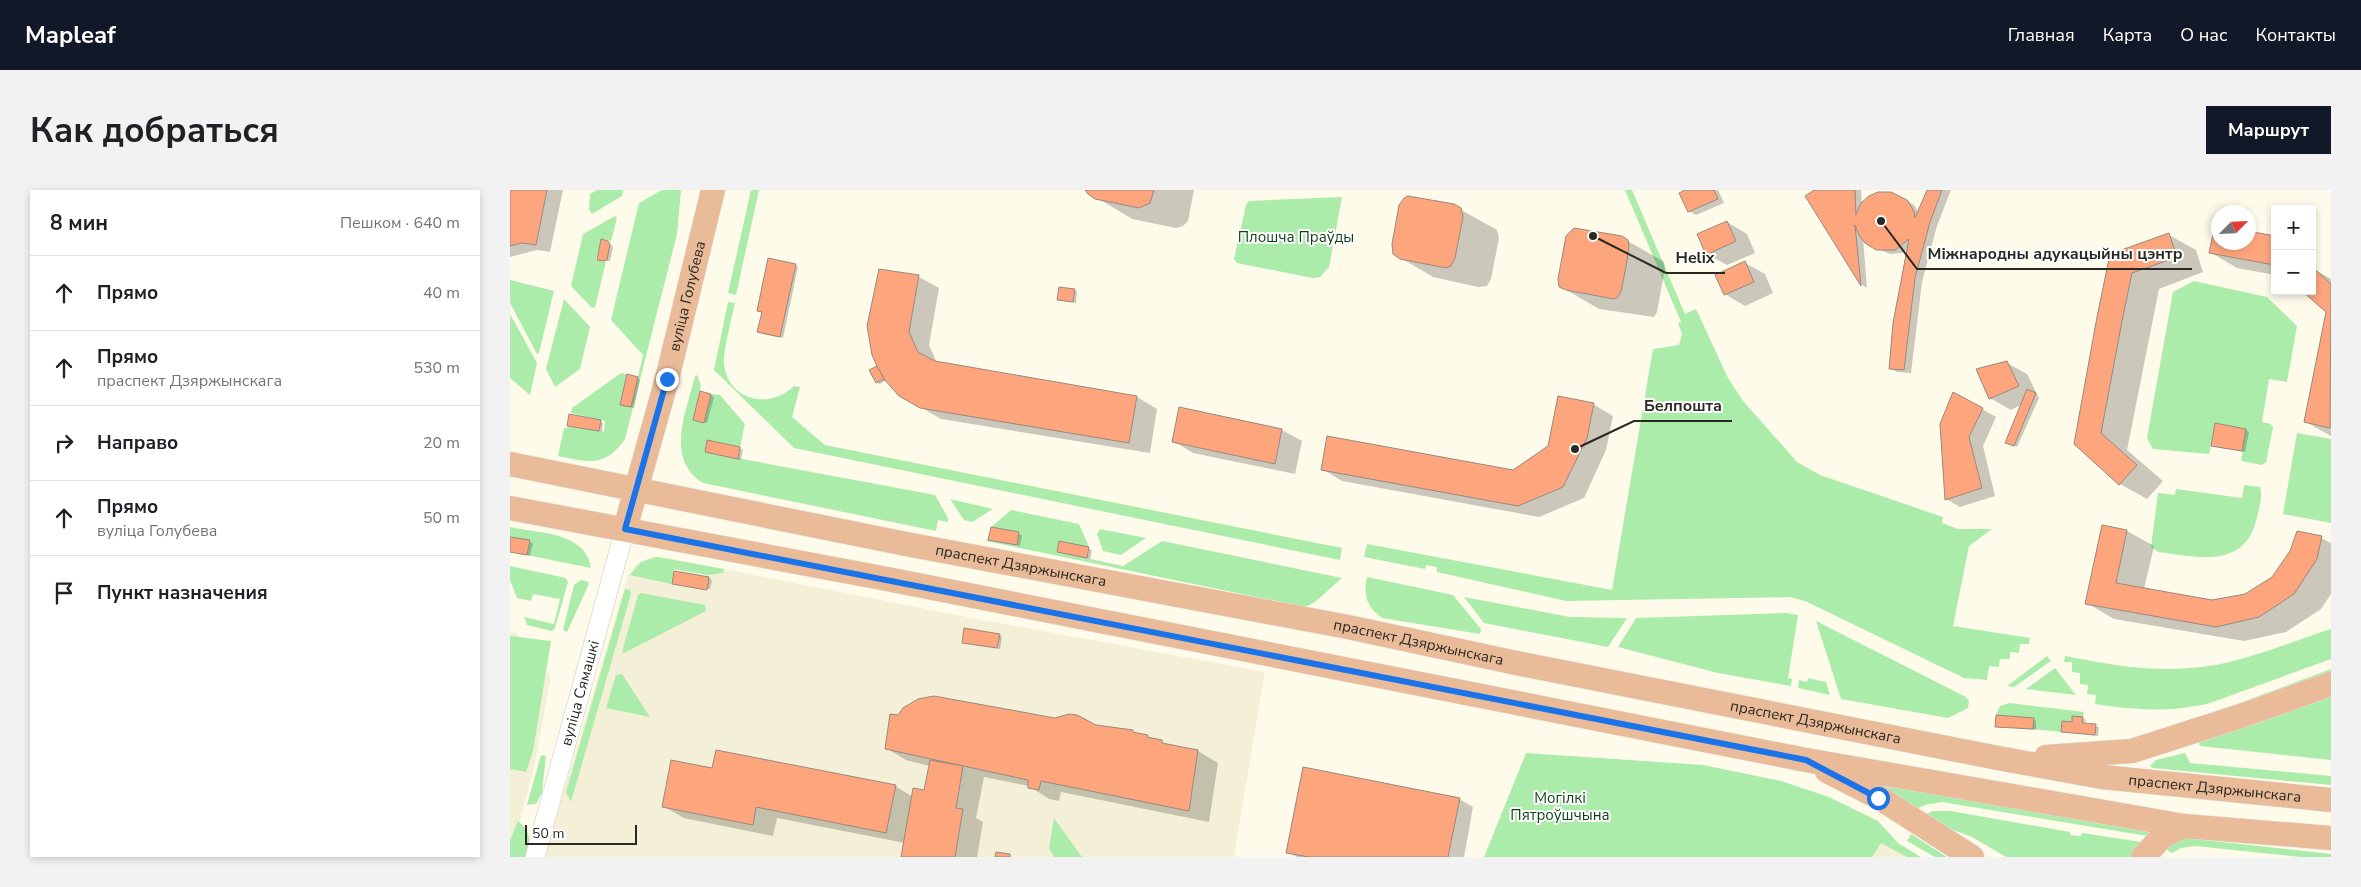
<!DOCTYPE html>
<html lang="ru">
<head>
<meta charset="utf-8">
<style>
  body { margin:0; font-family:"Nunito Sans",sans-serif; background:#f2f2f2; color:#202124 }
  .controls { position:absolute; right:15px; top:15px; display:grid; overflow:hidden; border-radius:0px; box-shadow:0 2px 8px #0003 }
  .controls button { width:45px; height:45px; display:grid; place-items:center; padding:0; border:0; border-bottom:1px solid #e0e0e0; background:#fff; color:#202124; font:25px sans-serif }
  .compass { position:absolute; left:1701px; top:15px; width:45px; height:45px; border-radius:50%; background:#fff; box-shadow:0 2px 8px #0003; rotate:66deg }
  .scale { position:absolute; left:15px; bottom:12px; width:112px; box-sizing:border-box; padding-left:5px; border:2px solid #292822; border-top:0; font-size:14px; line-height:18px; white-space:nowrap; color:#292822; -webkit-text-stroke:4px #fff; paint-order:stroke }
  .stop { position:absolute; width:15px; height:15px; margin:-11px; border:4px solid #1a73e8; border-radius:50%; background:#fff }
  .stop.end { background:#1a73e8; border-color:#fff; box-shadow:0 1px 5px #0008 }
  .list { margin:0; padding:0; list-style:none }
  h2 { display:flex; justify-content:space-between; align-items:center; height:65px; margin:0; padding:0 20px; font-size:21px }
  h2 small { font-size:16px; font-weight:400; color:#757577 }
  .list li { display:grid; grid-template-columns:32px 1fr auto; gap:15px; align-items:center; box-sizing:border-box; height:75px; padding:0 20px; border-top:1px solid #e0e0e0 }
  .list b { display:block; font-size:19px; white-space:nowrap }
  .list p { margin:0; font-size:16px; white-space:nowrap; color:#757577 }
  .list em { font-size:16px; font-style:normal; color:#757577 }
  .icon { flex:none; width:28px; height:28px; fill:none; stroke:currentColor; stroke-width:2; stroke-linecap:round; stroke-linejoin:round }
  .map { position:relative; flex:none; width:1821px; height:667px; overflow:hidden; border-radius:0px }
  header { display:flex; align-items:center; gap:30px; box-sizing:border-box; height:70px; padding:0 25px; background:#111827; color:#fff }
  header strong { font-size:24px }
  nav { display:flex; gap:28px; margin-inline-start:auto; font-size:18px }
  .intro { display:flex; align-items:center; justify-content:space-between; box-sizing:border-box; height:120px; padding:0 30px }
  h1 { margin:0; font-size:35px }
  .button { padding:12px 22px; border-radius:0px; background:#111827; color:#fff; font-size:18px; font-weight:700 }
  main { display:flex; gap:30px; padding:0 30px }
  aside { flex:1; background:#fff; border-radius:0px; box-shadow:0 2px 8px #0003 }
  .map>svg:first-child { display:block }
  .built { fill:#f4f0d7 }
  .green { fill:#abecab }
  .shadow { fill:#0003 }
  .building { fill:#fda57d; stroke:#998881 }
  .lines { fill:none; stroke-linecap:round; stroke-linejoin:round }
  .minor-casing { stroke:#cbc8b7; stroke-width:20 }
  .major-casing { stroke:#e1e1e0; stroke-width:25 }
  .minor { stroke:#fff; stroke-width:19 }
  .major { stroke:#e9bb99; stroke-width:24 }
  .route { stroke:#1a73e8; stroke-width:6 }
  .labels { text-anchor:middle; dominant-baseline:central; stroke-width:4; stroke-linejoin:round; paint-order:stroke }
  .park-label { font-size:15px; fill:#0f3f13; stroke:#fff }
  .street-label { font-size:15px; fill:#292822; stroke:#fff }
  .leader { fill:none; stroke:#292822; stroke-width:2 }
  .callout-dot { fill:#292822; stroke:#fff; stroke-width:2 }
  .callout-label { font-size:16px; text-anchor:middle; font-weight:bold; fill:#292822; stroke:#fff; stroke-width:4; stroke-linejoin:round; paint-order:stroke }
</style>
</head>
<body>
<header>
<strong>Mapleaf</strong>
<nav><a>Главная</a><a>Карта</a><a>О нас</a><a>Контакты</a></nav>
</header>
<div class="intro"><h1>Как добраться</h1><a class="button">Маршрут</a></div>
<main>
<aside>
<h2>8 мин<small>Пешком · 640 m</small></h2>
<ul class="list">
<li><svg class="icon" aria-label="ahead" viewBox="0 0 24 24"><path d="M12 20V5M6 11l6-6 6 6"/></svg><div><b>Прямо</b></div><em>40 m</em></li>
<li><svg class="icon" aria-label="ahead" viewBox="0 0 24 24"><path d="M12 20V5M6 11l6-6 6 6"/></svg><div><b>Прямо</b><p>праспект Дзяржынскага</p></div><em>530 m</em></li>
<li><svg class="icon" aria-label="right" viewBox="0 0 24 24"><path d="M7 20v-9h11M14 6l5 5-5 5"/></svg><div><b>Направо</b></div><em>20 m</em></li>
<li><svg class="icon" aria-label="ahead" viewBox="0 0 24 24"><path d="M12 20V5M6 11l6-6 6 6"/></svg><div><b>Прямо</b><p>вуліца Голубева</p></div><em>50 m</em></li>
<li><svg class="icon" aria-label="arrive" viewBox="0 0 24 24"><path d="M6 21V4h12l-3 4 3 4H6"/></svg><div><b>Пункт назначения</b></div></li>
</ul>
</aside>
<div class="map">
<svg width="1821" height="667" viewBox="0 0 1821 667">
  <rect width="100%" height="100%" fill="#fefbea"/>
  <g class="built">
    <path d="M141,367h12l288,57 314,58 -31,185h-690l84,-281 8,-12z"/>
    <path d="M0,442l7,1 34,44 -17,90 -24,90z"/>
    <path d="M1363,641l44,26h-55z"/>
  </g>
  <g class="green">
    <path d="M87,0h26l-1,6 -30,18 -3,-4 1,-16z"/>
    <path d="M152,0h19l-4,44 -52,205c-20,29 -37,23 -67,17l6,-28 7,-1 33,5 1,-11 -34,-8 1,-5 49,-35 6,1 -7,31 11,2 12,-52 -32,-35 28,-117z"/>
    <path d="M241,0h8l-23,105 -8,-2z"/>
    <path d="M1115,0h7l53,124 11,-5 32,69 15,23 54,61 23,13 123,42 -1,6 16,6h34l-23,17 -16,80 77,12 -1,6h-9l-1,9 -9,-1v7h-10l-1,8 -10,-1 -2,14 -23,-2 -159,-77 -15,-4 -224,4 -129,-29v-5l-11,-2 -1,4 -61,-12 3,-13 245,46 41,-241 26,-4 3,-11 -4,-11 3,-1z"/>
    <path d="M832,7l-13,70 -9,10 -7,1 -76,-15 -3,-4 12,-54 3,-4z"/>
    <path d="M105,26l2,2 -6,23 -10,-2 -5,21 10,2 -11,45 -3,1 -21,-22 12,-52z"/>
    <path d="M0,90l44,11 -15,62 -2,1 -27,-51z"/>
    <path d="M1684,91l73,16 30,29 -10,56 -18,-3 -7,43 9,2 2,4 -7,34 -4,3 -21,-4 5,-32 -31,-6 -6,31 -56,-5 -6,-11 26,-146z"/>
    <path d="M54,109l26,28 -10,42 -25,18 -9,-18z"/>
    <path d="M218,112l7,1c-3,15 -12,47 -11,61 4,37 46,46 70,22l6,1 -8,30 33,28 517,103 -2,12 -546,-112 -80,-78z"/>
    <path d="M0,124l27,49 -7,32 -20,-17z"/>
    <path d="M187,185l4,10 -7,35 10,2 7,-28 9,1 25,29 -5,23 -33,-7 -2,12 230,43 13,23v4l-10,-2 -2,11 -233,-48c-39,-24 -16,-73 -8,-107z"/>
    <path d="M1787,243l34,6v84l-48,-9z"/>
    <path d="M1734,295l16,2c3,10 -1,21 -3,30 -11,53 -61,40 -99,35l-7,-5 7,-54 17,2 1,-6 66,9z"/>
    <path d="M440,309l43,10 -21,13 -8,-2z"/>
    <path d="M501,320l68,14 10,23 -30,-5 -2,10 66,14 39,-25 180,37 -27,24 -10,5 -319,-66 1,-2 30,6 2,-13 -28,-5z"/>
    <path d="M0,337c27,6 77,5 81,41l-64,-13 3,-15 -20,-3z"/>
    <path d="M590,339l46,9 -25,17 -18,-4 -6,-17z"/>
    <path d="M147,367l67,12 -1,4 -15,2 -34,-6 -3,15 -41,-9 11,-13z"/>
    <path d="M0,376l56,12 2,4 -13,46 -3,3 -25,-6 -3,-8 30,7 6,-25 -27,-5 -2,7 -14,-3 -7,-18z"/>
    <path d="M857,387l86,18 28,34 -1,5 -98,-16c-15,-11 -19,-22 -15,-41z"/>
    <path d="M71,390l8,2 -1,4 -21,46 -4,-2 11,-45z"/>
    <path d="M115,399l5,1 1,4 -60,208 -5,-10z"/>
    <path d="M131,403l64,12 1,6 -82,42 -2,-1 16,-57z"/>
    <path d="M954,407l106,20 57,1 -19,29 -124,-24z"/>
    <path d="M1277,423l11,2 -10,63 4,1 -1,7 -73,-13 -100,-26 18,-29z"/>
    <path d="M1306,431l150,76 3,4 -1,7 -20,10 -107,-19z"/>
    <path d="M1821,439v30l-121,44c-42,10 -73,7 -115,1l1,-9 -9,-1 1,-9 -8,-1v-11l-8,-1v-10h-8l1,-6c42,8 83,16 126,12 48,-3 95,-25 140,-39z"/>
    <path d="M0,446l41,5 -18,110 -7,21 -16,-3z"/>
    <path d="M1537,466l4,5 -37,26 -7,-1z"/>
    <path d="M1545,478l21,27 -50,-6z"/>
    <path d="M1821,479v8l-130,41 9,-4z"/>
    <path d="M112,484l28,43 -44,-9 10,-33z"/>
    <path d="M1298,488l18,4 4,13 -32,-7 1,-8 8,2z"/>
    <path d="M1821,507v63l-131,-14 -3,-8 91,-26z"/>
    <path d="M1500,513l74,9 -1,5h-11v5l-10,-1 -1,11 -28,-3v-11l-37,-3 4,-9z"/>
    <path d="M1016,563l177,12 78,16 48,16 49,24 20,22 23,14h-14l-26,-14 -9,14h-388z"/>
    <path d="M1675,563l5,10 141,13v9l-178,-17 -3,-2 6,-6z"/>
    <path d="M31,565l5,1 -4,37 -6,11 -9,1z"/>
    <path d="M1374,595l269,45 -6,6 -205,-34 -17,3 -9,4 -34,-22z"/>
    <path d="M1423,621h18l119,21v3l11,1 1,-3 59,9 -11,15h-124l-34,-20 -27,-10 -21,-12z"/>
    <path d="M544,628l28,39h-28l-5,-9z"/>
    <path d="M8,631c13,11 14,21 7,36h-15v-17z"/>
    <path d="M1401,644l36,23h-12l-28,-16z"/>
    <path d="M1676,648l145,16v3h-31l-104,-11 -15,2 -9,5 -6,-4 7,-6z"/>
  </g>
  <g class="shadow">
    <path d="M0,0h53l-13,62 -13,-2 -27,7z"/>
    <path d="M578,0h106l-6,31 -5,5 -7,2 -44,-9 -43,-26z"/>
    <path d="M1178,0h30l6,13 -28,12 -7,-4z"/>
    <path d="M1306,0h45l1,17 23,-15 21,8 8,5 5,8 9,-23h23l-14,36 -15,56 -11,91 -14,-1 -7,-4 19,-120 -7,5 -12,1 -17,-7 -10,-9 4,50 -5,-3 -55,-89z"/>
    <path d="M944,16l43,24 2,8 -8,41 -4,7 -9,1 -45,-10 -36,-21z"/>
    <path d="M1217,32l20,12 8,19 -28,12 -20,-11z"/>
    <path d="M1706,36h2v16h30l27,-5v38l-38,-7 -27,-16z"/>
    <path d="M1068,40l43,7 43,25 1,6 -8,44 -3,5 -55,-8 -36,-21 4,-52 4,-5z"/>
    <path d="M1659,45l27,15 7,22 -44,17 -32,161 36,31 -16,18 -27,-15 -44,-40 35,-189z"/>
    <path d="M98,52l5,5 -3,14h-9l-3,-2z"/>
    <path d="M1235,73l20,11 8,19 -28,13 -20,-12z"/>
    <path d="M285,75l3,2 -15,71 -21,-4 -3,-2 4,-19 -4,-3z"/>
    <path d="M1802,78l19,11v157l-25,-14 21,-110 -15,-21z"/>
    <path d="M370,80l39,7 20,11 -10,57 8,18 200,34 20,12 -7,44 -209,-34 -41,-24 -13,-15 -7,4 -3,-1z"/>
    <path d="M564,100l3,2 -1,11 -17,-3z"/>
    <path d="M1497,173l20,11 12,24 -22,49 -8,-3 12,-39 -10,5 -21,-12z"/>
    <path d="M127,188l3,2 -6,28 -9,-2 -3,-2z"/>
    <path d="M201,205l3,2 -7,26 -9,-2z"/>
    <path d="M1083,214l20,12 -7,34 -22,48 -45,19 -197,-36 -20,-12 192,3 35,-25z"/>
    <path d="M670,218l102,22 20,11 -7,33 -102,-21 -20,-12z"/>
    <path d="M1472,219l14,8 -13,29 12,50 -35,11 -14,-8 -5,-75z"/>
    <path d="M90,231l3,2 -1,9 -33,-7z"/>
    <path d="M1736,240l3,2 -4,20 -29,-5z"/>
    <path d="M198,252l32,6 3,2 -2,10 -32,-7 -3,-2z"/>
    <path d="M1593,336l24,5 27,15 -10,43 68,12 33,-6 28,-17 48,-40 10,5v51l-10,15 -35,23 -42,9 -130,-22 -27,-16z"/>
    <path d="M482,339l30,6 -2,11 -30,-7z"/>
    <path d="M0,348l23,5 -3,13 -20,-4z"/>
    <path d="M550,353l29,6 3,1 -2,9 -28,-6 -4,-1z"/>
    <path d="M199,388l3,2 -2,9 -35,-6z"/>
    <path d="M489,445l3,2 -2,12 -37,-7z"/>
    <path d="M435,508l202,38 22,10 29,5 20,12 -9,59 -148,-30 -2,9 -10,-2 -20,-13 -45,-9 -8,41 7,4 -6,35h-75l3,-14 -128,-25 -4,18 -89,-18 -21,-12 50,-37 182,17 18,11 12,-5 5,-26 -24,-6 -20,-12 12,-31 20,-17z"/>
    <path d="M1573,528l3,2 -1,4 14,3 -1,9 -36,-5z"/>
    <path d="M1523,529l3,2v9l-40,-4z"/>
    <path d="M949,609l14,8 -9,50h-167l-9,-5z"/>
  </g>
  <g class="building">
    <path d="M0,0h37l-11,55 -14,-2 -12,3z"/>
    <path d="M575,0h69l-4,13 -11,5 -44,-9 -7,-5z"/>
    <path d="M1175,0h29l4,9 -30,13 -9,-19z"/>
    <path d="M1304,0h41l1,25 5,-12 8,-7 9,-4h13l16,8 7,11 1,7 12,-28h15l-12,32 -15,56 -11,92 -15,-1 4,-46 16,-84 -14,11h-19l-11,-7 -6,-8 -4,-10 6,61 -56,-90z"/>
    <path d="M898,6l46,8 7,4 2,9 -8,41 -4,8 -5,2 -46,-9 -7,-5 -1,-10 7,-39 5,-7z"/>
    <path d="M1217,31l9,20 -30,14 -9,-21z"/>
    <path d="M1705,34l3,1v17h30v-11l27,5 -1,29 -65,-12z"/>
    <path d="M1064,38l48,8 6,4 1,7 -3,20 -5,24 -3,6 -4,2 -48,-9 -7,-3 -1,-8 8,-43z"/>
    <path d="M1659,43l8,24 -45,16 -10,48 -21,112 36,32 -18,20 -45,-41 23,-127 13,-63z"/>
    <path d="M91,49l7,2 2,3 -3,16 -3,1 -7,-1z"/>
    <path d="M258,68l28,6 -16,73 -23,-5 5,-20 -5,-1z"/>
    <path d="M1235,71l9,21 -30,13 -9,-20z"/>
    <path d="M1802,77l19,17 -1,144 -26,-6 22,-110 -24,-21h10z"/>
    <path d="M369,79l40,6 -10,57 9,20 17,9 202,35 -8,47 -209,-35 -21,-12 -15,-17 -7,-13 -5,-11 -5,-29z"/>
    <path d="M549,97l16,2 -2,13 -16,-2z"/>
    <path d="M1497,171l12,25 -30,13 -13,-30z"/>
    <path d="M367,176l7,13 -8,4 -7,-13z"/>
    <path d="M117,184l11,3 -7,30 -11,-2z"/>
    <path d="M1517,199l9,4 -22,53 -9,-3z"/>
    <path d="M190,201l11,3 -7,29 -11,-3z"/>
    <path d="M1443,202l30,16 -14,29 13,51 -37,12 -5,-76z"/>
    <path d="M1048,206l36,7 -7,35 -24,49 -45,19 -197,-36 6,-34 186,34 35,-24z"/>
    <path d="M669,217l103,22 -7,35 -103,-22z"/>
    <path d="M59,224l32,6 -2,11 -32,-5z"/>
    <path d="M1705,233l31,6 -4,22 -31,-5z"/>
    <path d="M197,250l33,7 -2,12 -33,-7z"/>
    <path d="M1592,335l25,5 -11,53 96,17 33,-6 27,-17 18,-26 7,-20 25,5 -5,23 -23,35 -35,23 -43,10 -131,-23z"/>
    <path d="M481,337l28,5 -2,13 -29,-5z"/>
    <path d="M0,347l20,3 -3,15 -17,-3z"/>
    <path d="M549,351l30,6 -2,11 -30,-6z"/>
    <path d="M164,381l35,6 -2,13 -35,-6z"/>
    <path d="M454,438l36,6 -3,14 -35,-5z"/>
    <path d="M424,506l121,22 14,-4 8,1 19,10 37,5v2l15,3 -1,2 15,3v3l36,7 -9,61 -148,-30 -2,9 -11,-2v-8l-143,-31 5,-35 8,1 5,-7 15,-9z"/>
    <path d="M1486,525l38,3 -1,11 -38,-2z"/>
    <path d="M1562,526l11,1 -1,6 14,1 -1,11 -34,-3 1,-11 10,1z"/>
    <path d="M206,560l180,35 -10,48 -130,-26 -3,18 -91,-18 9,-47 41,8z"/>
    <path d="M420,570l33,6 -7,42 7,1 -8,48h-54l12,-69 11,2z"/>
    <path d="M793,577l157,31 -12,59h-139l-23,-4z"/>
    <path d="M486,662l14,2v3h-15z"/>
  </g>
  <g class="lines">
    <g class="minor-casing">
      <g id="minor">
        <path id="s1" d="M25,667l90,-328"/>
      </g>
    </g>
    <g class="major-casing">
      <g id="major">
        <path id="s2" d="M0,274l396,80 442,83 173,37 477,94 104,19 229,23"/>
        <path d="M0,318l372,70 924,182 378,66 147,12"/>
        <path id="s3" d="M115,339l42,-150 46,-189"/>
        <path d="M1536,567l86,-6 109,-35 90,-32"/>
        <path d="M1317,581l51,26 94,60"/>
        <path d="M1633,667l20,-21 21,-10"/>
      </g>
    </g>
    <use href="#minor" class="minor"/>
    <use href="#major" class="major"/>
  </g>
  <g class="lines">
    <path class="route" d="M157,189l-42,150 1181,231 72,38"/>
  </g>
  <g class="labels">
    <g class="park-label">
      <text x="786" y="47">Плошча Праўды</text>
      <text x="1050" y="608">Могілкі<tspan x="1050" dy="17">Пятроўшчына</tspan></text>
    </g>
    <g class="street-label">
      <text stroke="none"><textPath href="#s3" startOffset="241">вуліца Голубева</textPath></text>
      <text stroke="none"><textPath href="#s2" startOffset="521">праспект Дзяржынскага</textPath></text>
      <text stroke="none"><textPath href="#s2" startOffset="926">праспект Дзяржынскага</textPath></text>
      <text stroke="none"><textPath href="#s1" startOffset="170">вуліца Сямашкі</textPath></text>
      <text stroke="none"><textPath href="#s2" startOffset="1331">праспект Дзяржынскага</textPath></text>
      <text stroke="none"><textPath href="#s2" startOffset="1736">праспект Дзяржынскага</textPath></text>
    </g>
  </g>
  <path class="leader" d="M1371 31L1407 79H1682M1083 46L1156 83H1215M1065 259L1124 231H1222"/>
  <g class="callout-dot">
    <circle cx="1371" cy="31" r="5"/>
    <circle cx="1083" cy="46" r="5"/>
    <circle cx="1065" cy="259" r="5"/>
  </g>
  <g class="callout-label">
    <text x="1545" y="69">Міжнародны адукацыйны цэнтр</text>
    <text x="1185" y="73">Helix</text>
    <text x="1173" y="221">Белпошта</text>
  </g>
</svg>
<div class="controls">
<button>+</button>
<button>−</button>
</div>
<svg class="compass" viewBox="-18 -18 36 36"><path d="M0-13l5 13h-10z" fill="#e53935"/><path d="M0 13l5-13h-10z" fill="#757577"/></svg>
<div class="scale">50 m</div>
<div class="stop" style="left:1368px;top:608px"></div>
<div class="stop end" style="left:157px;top:189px"></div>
</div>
</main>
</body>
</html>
